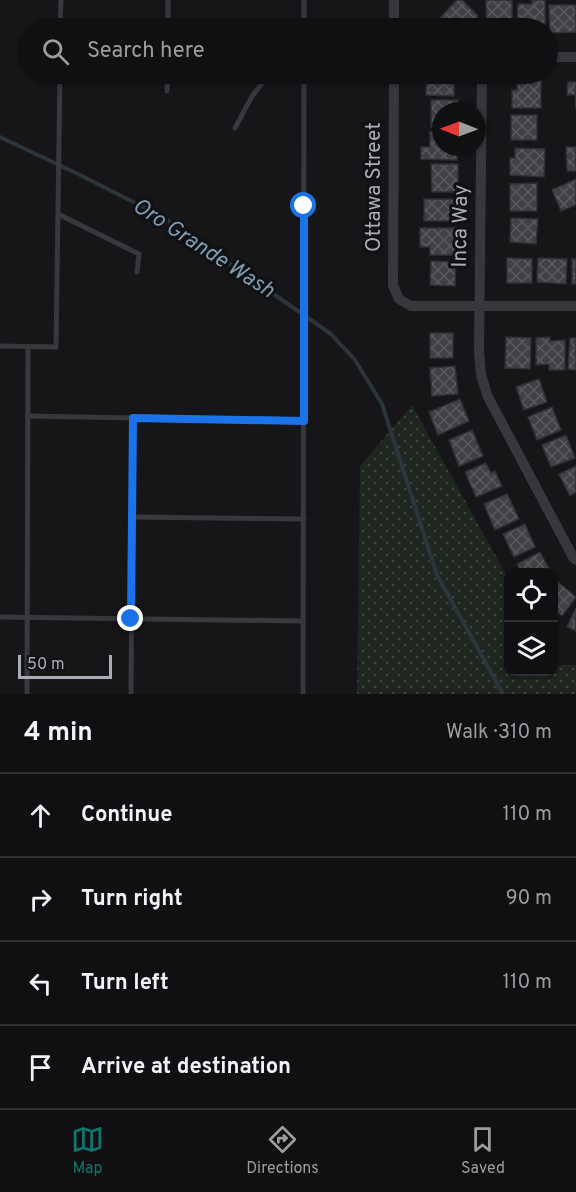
<!DOCTYPE html>
<html lang="en">
<head>
<meta charset="utf-8">
<style>
  body { margin:0; font-family:Overpass,sans-serif; background:#1e1e20; color:#f1f3f6 }
  .controls { position:absolute; right:18px; bottom:18px; display:grid; overflow:hidden; border-radius:12px; box-shadow:0 2px 4px #0004 }
  .controls button { width:54px; height:54px; display:grid; place-items:center; padding:0; border:0; border-bottom:2px solid #303032; background:#101012; color:#f1f3f6; font:30px sans-serif }
  .compass { position:absolute; left:432px; top:102px; width:54px; height:54px; border-radius:50%; background:#101012; box-shadow:0 2px 4px #0004; rotate:271deg }
  .scale { position:absolute; left:18px; bottom:15px; width:94px; box-sizing:border-box; padding-left:6px; border:3px solid #a8adb8; border-top:0; font-size:16px; line-height:21px; white-space:nowrap; color:#a8adb8; -webkit-text-stroke:4px #111113; paint-order:stroke }
  .stop { position:absolute; width:18px; height:18px; margin:-14px; border:4px solid #1a73e8; border-radius:50%; background:#fff }
  .stop.end { background:#1a73e8; border-color:#fff; box-shadow:0 2px 6px #0008 }
  .list { margin:0; padding:0; list-style:none }
  h2 { display:flex; justify-content:space-between; align-items:center; height:78px; margin:0; padding:0 24px; font-size:26px }
  h2 small { font-size:20px; font-weight:400; color:#9c9d9f }
  .list li { display:grid; grid-template-columns:39px 1fr auto; gap:18px; align-items:center; box-sizing:border-box; height:84px; padding:0 24px; border-top:2px solid #303032 }
  .list b { display:block; font-size:22px; white-space:nowrap }
  .list em { font-size:20px; font-style:normal; color:#9c9d9f }
  .icon { flex:none; width:33px; height:33px; fill:none; stroke:currentColor; stroke-width:2; stroke-linecap:round; stroke-linejoin:round }
  .map { position:relative; flex:none; width:576px; height:694px; overflow:hidden }
  .search { position:absolute; background:#101012; box-shadow:0 2px 4px #0004; left:18px; right:18px; top:18px; height:66px; display:flex; align-items:center; gap:15px; box-sizing:border-box; padding:0 21px; border-radius:33px; color:#9c9d9f; font-size:22px }
  .sheet { height:414px; background:#101012 }
  nav { display:flex; justify-content:space-around; align-items:center; box-sizing:border-box; height:84px; border-top:2px solid #303032; background:#101012; font-size:16px; color:#9c9d9f }
  nav a { display:grid; justify-items:center; gap:3px }
  nav .on { color:#0f766e }
  .map>svg:first-child { display:block }
  .grass { fill:url(#grass-dots) }
  .lines { fill:none; stroke-linecap:round; stroke-linejoin:round }
  .stream { stroke:#2c353c; stroke-width:4 }
  .building { fill:url(#building-cross-hatch); stroke:#303034; stroke-width:1.5 }
  .lane { stroke:#37383d; stroke-width:5 }
  .street { stroke:#37383d; stroke-width:10 }
  .route { stroke:#1a73e8; stroke-width:8 }
  .labels { text-anchor:middle; dominant-baseline:central; stroke-width:6; stroke-linejoin:round; paint-order:stroke }
  .street-label { font-size:21px; fill:#a8adb8; stroke:#111113 }
  .water-label { font-size:22px; font-style:italic; fill:#7f9bb3; stroke:#111113 }
</style>
</head>
<body>
<div class="map">
<svg width="576" height="694" viewBox="0 0 576 694">
  <defs>
    <pattern id="grass-dots" width="8" height="8" patternUnits="userSpaceOnUse" patternTransform="scale(1.5)"><rect width="8" height="8" fill="#1e261f"/><path d="M2 2h.1M6 6h.1" fill="none" stroke="#3c433d" stroke-width="1.8" stroke-linecap="round"/></pattern>
    <pattern id="building-cross-hatch" width="8" height="8" patternUnits="userSpaceOnUse" patternTransform="scale(1.5)"><rect width="8" height="8" fill="#404145"/><path d="M0 0l8 8M0 8l8-8" fill="none" stroke="#595a5e"/></pattern>
  </defs>
  <rect width="100%" height="100%" fill="#161618"/>
  <path class="grass" d="M412,405l96,173v94h46v-13l3,6h19v29h-219l3,-228z"/>
  <g class="lines">
    <path class="stream" d="M0,137l78,37 83,42 170,118 24,26 27,44 55,171 66,119"/>
  </g>
  <g class="building">
    <path d="M457,0h5l16,16 -12,12h-15l-11,-10z"/>
    <path d="M486,0h26v26h-25z"/>
    <path d="M532,0h13v28h-28l1,-24h14z"/>
    <path d="M549,5h27v27l-26,1z"/>
    <path d="M427,74h24l-1,8 4,1v13l-28,-1z"/>
    <path d="M517,81h24v27h-29v-18h5z"/>
    <path d="M568,82h8v27l-1,-14h-8z"/>
    <path d="M431,100h27v11h-17v16h-10z"/>
    <rect x="511" y="115" width="26" height="25"/>
    <path d="M430,132h11v15h16v13l-36,-1v-12h9z"/>
    <path d="M566,147h10v24h-9z"/>
    <path d="M515,148l30,1 -1,28 -34,-2v-17h5z"/>
    <path d="M431,164h27v28h-26z"/>
    <path d="M576,179v26l-15,6 -9,-21z"/>
    <path d="M537,183v28h-27v-27z"/>
    <rect x="424" y="199" width="32" height="22"/>
    <path d="M511,218l27,1 -2,25 -26,-2z"/>
    <path d="M420,228h36v27h-26v-8h-10z"/>
    <path d="M507,258l25,1v24h-25z"/>
    <path d="M538,258l29,1 -1,25 -29,-2z"/>
    <rect x="572" y="259" width="4" height="25"/>
    <path d="M431,261l25,1 -1,24 -25,-1z"/>
    <rect x="430" y="333" width="23" height="25"/>
    <path d="M506,337l25,1 -1,31 -25,-1z"/>
    <path d="M550,337v4l15,-1v30h-16v-6l-13,1v-27z"/>
    <path d="M570,338h6v32l-8,-1z"/>
    <path d="M455,366l3,28 -26,2 -2,-28z"/>
    <path d="M539,379l8,23 -23,8 -8,-23z"/>
    <path d="M460,399l9,22 -31,14 -9,-23z"/>
    <path d="M552,407l9,23 -24,10 -9,-23z"/>
    <path d="M472,430l11,26 -24,10 -10,-26z"/>
    <path d="M566,435l9,23 -24,9 -9,-22z"/>
    <path d="M486,463l5,10 4,-2 7,15 -26,11 -11,-25z"/>
    <path d="M576,466v26l-6,4 -11,-22z"/>
    <path d="M507,494l12,25 -24,11 -11,-26z"/>
    <path d="M525,524l10,23 -21,10 -11,-23z"/>
    <path d="M540,552l11,20h-30l-4,-8z"/>
    <path d="M558,582l18,15 -14,19 -8,-6v-22z"/>
    <path d="M576,608v23l-9,-4z"/>
  </g>
  <g class="lines">
    <g class="lane">
      <path d="M60,28l1,-28"/>
      <path d="M168,28v-28"/>
      <path d="M304,28v-28"/>
      <path d="M167,91l1,-17"/>
      <path d="M235,128c11,-20 19,-40 37,-54"/>
      <path d="M58,214l81,40 -2,18"/>
      <path d="M0,346l56,1 4,-273"/>
      <path d="M28,416l276,5"/>
      <path d="M132,517l172,2"/>
      <path d="M0,617l303,4"/>
      <path d="M27,694l1,-347"/>
      <path d="M131,694l2,-276"/>
      <path d="M303,694l1,-620"/>
    </g>
    <g class="street">
      <path d="M394,28v-28"/>
      <path d="M548,57h28"/>
      <path d="M394,74l-1,211 6,14 12,7h165"/>
      <path d="M482,74l-3,277 2,24 7,22 85,160 3,3"/>
    </g>
  </g>
  <g class="lines">
    <path class="route" d="M131,619l2,-201 171,3v-215"/>
  </g>
  <g class="labels">
    <g class="street-label">
      <text transform="translate(374 187) rotate(-90)">Ottawa Street</text>
      <text transform="translate(461 226) rotate(-89)">Inca Way</text>
    </g>
    <g class="water-label">
      <text transform="translate(203 249) rotate(33)">Oro Grande Wash</text>
    </g>
  </g>
</svg>
<div class="controls">
<button><svg class="icon" aria-label="locate" viewBox="0 0 24 24"><circle cx="12" cy="12" r="6"/><path d="M12 2v4M12 18v4M2 12h4M18 12h4"/></svg></button>
<button><svg class="icon" aria-label="layers" viewBox="0 0 24 24"><path d="M12 4l9 5-9 5-9-5zM3 14l9 5 9-5"/></svg></button>
</div>
<svg class="compass" viewBox="-18 -18 36 36"><path d="M0-13l5 13h-10z" fill="#e53935"/><path d="M0 13l5-13h-10z" fill="#9c9d9f"/></svg>
<div class="scale">50 m</div>
<div class="stop" style="left:304px;top:206px"></div>
<div class="stop end" style="left:131px;top:619px"></div>
<div class="search"><svg class="icon" aria-label="search" viewBox="0 0 24 24"><circle cx="10" cy="10" r="6"/><path d="M15 15l6 6"/></svg>Search here</div>
</div>
<section class="sheet">
<h2>4 min<small>Walk · 310 m</small></h2>
<ul class="list">
<li><svg class="icon" aria-label="ahead" viewBox="0 0 24 24"><path d="M12 20V5M6 11l6-6 6 6"/></svg><div><b>Continue</b></div><em>110 m</em></li>
<li><svg class="icon" aria-label="right" viewBox="0 0 24 24"><path d="M7 20v-9h11M14 6l5 5-5 5"/></svg><div><b>Turn right</b></div><em>90 m</em></li>
<li><svg class="icon" aria-label="left" viewBox="0 0 24 24"><path d="M17 20v-9H6M10 6l-5 5 5 5"/></svg><div><b>Turn left</b></div><em>110 m</em></li>
<li><svg class="icon" aria-label="arrive" viewBox="0 0 24 24"><path d="M6 21V4h12l-3 4 3 4H6"/></svg><div><b>Arrive at destination</b></div></li>
</ul>
</section>
<nav>
<a class="on"><svg class="icon" aria-label="map" viewBox="0 0 24 24"><path d="M3 6l6-2 6 2 6-2v14l-6 2-6-2-6 2zM9 4v14M15 6v14"/></svg>Map</a>
<a><svg class="icon" aria-label="directions" viewBox="0 0 24 24"><path d="M12 3l9 9-9 9-9-9zM9 14v-3h6M13 9l2 2-2 2"/></svg>Directions</a>
<a><svg class="icon" aria-label="saved" viewBox="0 0 24 24"><path d="M7 4h10v16l-5-4-5 4z"/></svg>Saved</a>
</nav>
</body>
</html>
